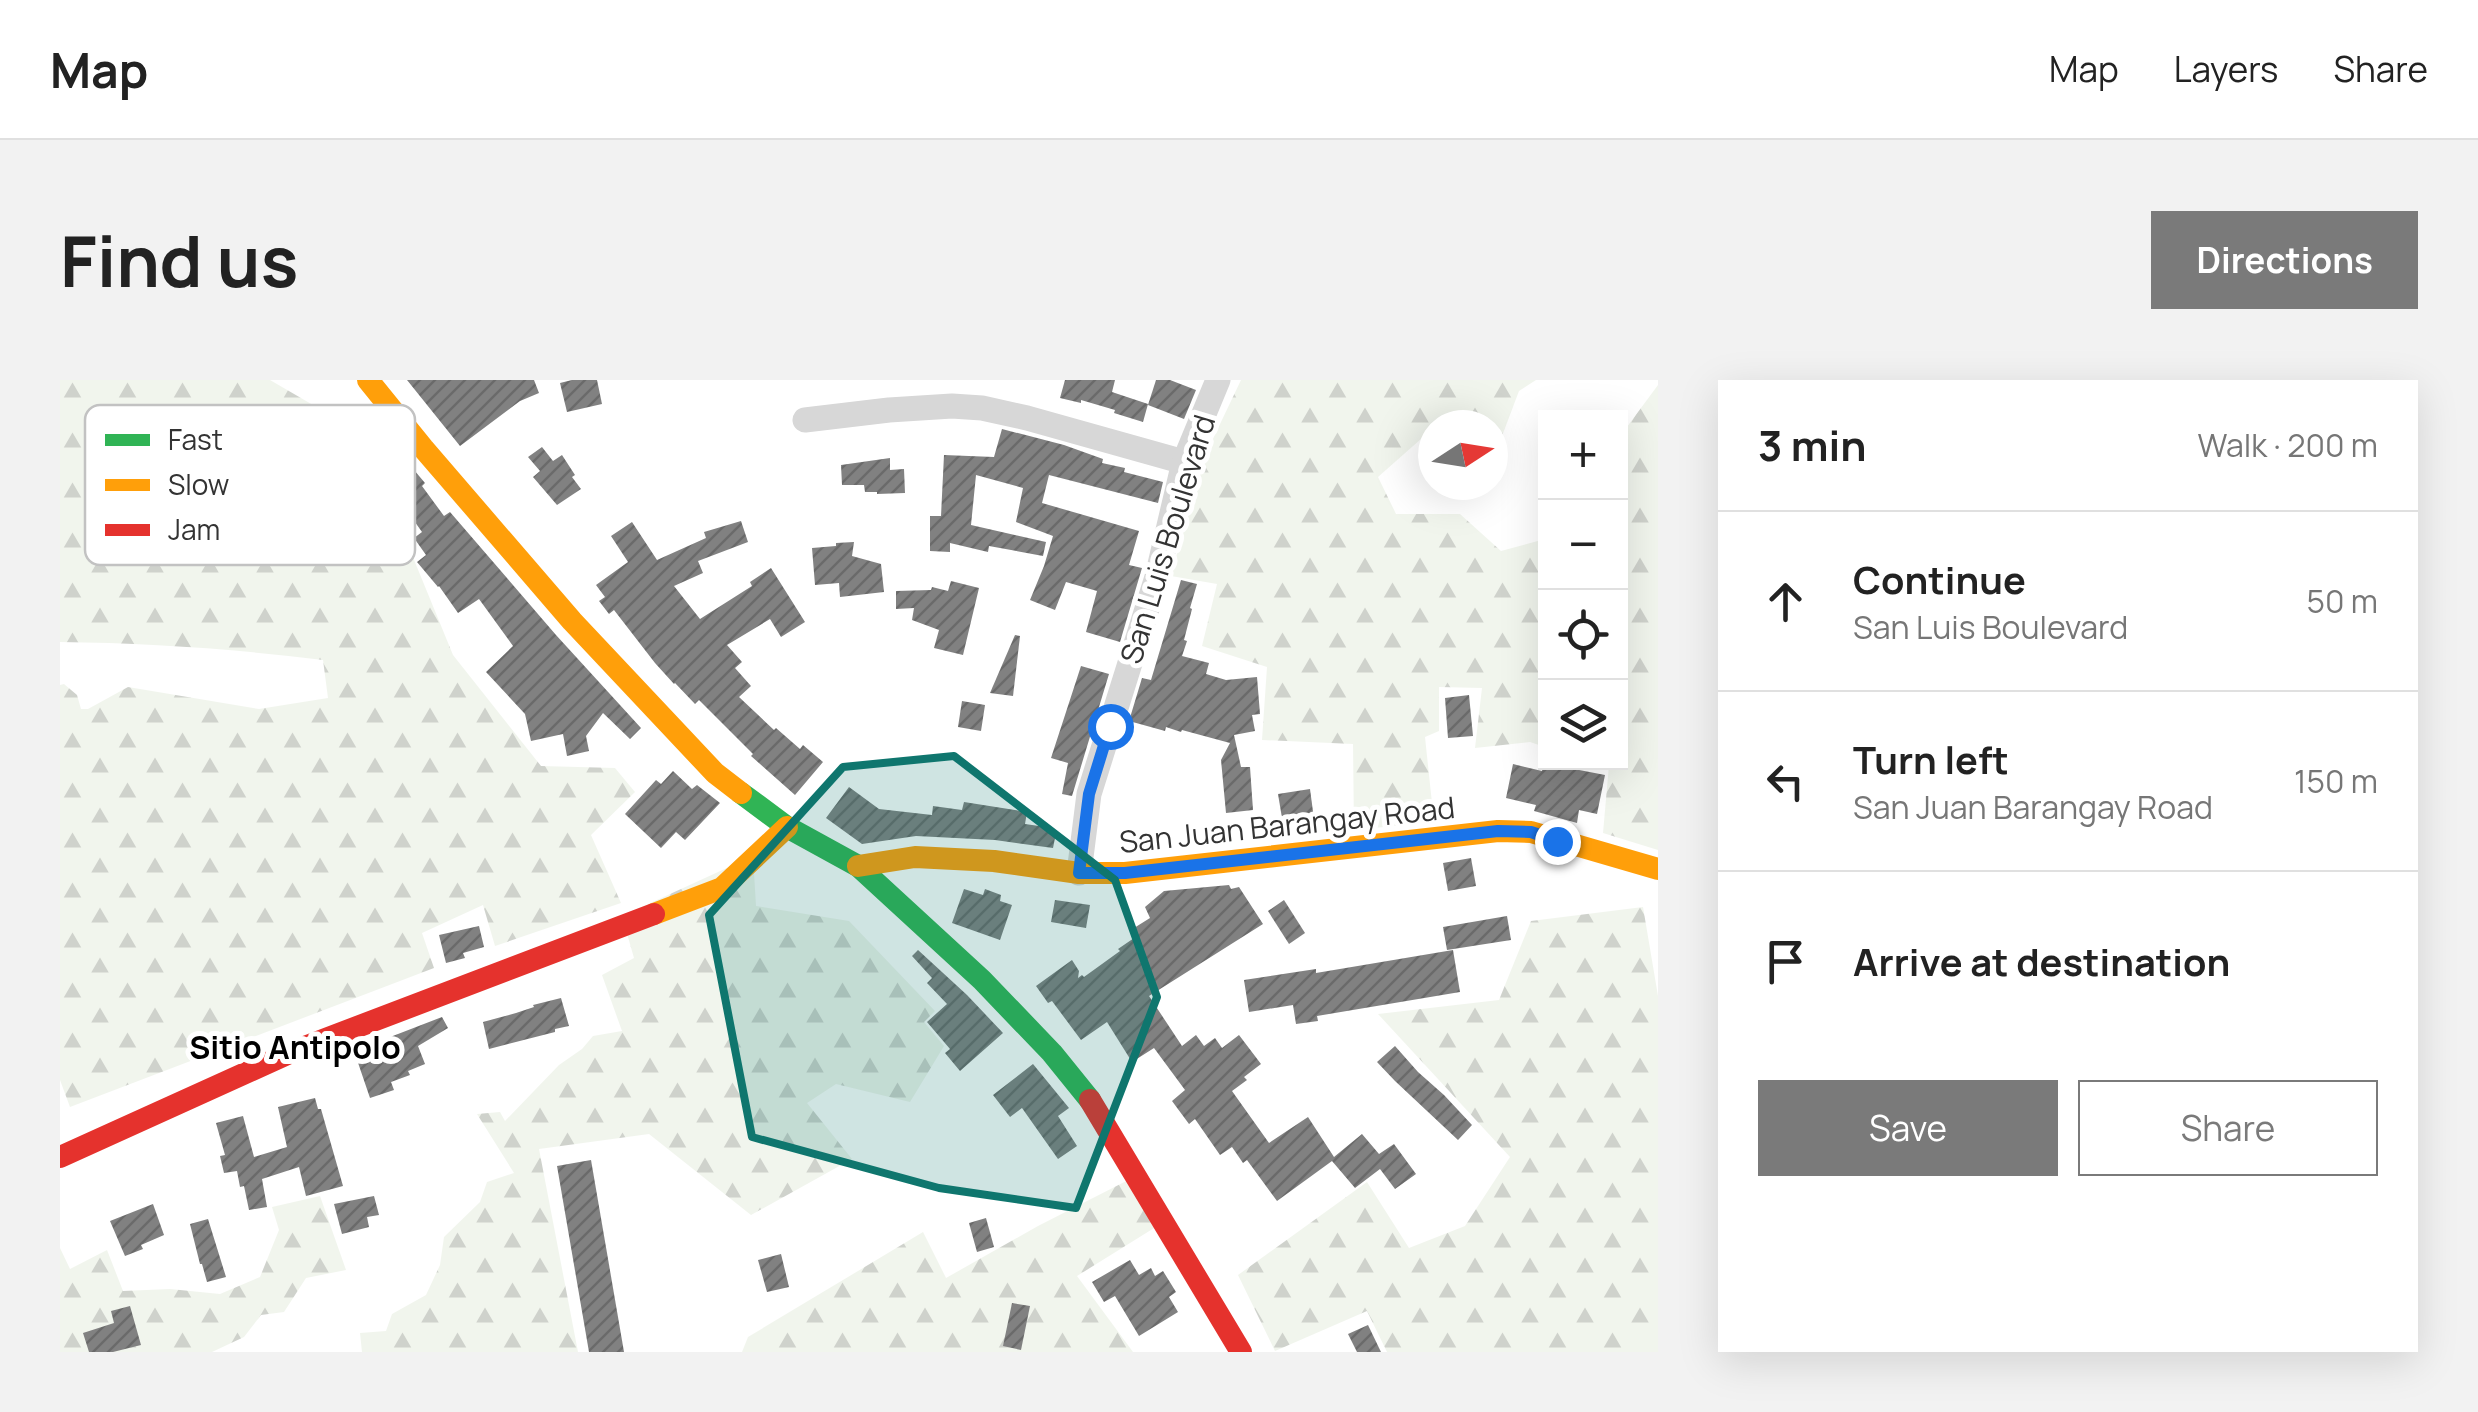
<!DOCTYPE html>
<html lang="en">
<head>
<meta charset="utf-8">
<style>
  body { margin:0; font-family:Manrope,sans-serif; background:#f2f2f2; color:#222 }
  .controls { position:absolute; right:30px; top:30px; display:grid; overflow:hidden; border-radius:0px; box-shadow:0 10px 40px #0002 }
  .controls button { width:90px; height:90px; display:grid; place-items:center; padding:0; border:0; border-bottom:2px solid #e0e0e0; background:#fff; color:#222; font:50px sans-serif }
  .compass { position:absolute; left:1358px; top:30px; width:90px; height:90px; border-radius:50%; background:#fff; box-shadow:0 10px 40px #0002; rotate:78deg }
  .stop { position:absolute; width:30px; height:30px; margin:-22px; border:8px solid #1a73e8; border-radius:50%; background:#fff }
  .stop.end { background:#1a73e8; border-color:#fff; box-shadow:0 2px 10px #0008 }
  .list { margin:0; padding:0; list-style:none }
  h2 { display:flex; justify-content:space-between; align-items:center; height:130px; margin:0; padding:0 40px; font-size:42px }
  h2 small { font-size:32px; font-weight:400; color:#767676 }
  .list li { display:grid; grid-template-columns:65px 1fr auto; gap:30px; align-items:center; box-sizing:border-box; height:180px; padding:0 40px; border-top:2px solid #e0e0e0 }
  .list b { display:block; font-size:38px; white-space:nowrap }
  .list p { margin:0; font-size:32px; white-space:nowrap; color:#767676 }
  .list em { font-size:32px; font-style:normal; color:#767676 }
  .actions { display:flex; gap:20px; padding:30px 40px }
  .actions a { flex:1; padding:22px 0; border:2px solid #7a7a7a; border-radius:0px; text-align:center; font-size:35px; color:#7a7a7a }
  .actions .main { background:#7a7a7a; color:#fff }
  .icon { flex:none; width:55px; height:55px; fill:none; stroke:currentColor; stroke-width:2; stroke-linecap:round; stroke-linejoin:round }
  .map { position:relative; flex:none; width:1598px; height:972px; overflow:hidden; border-radius:0px }
  header { display:flex; align-items:center; gap:60px; box-sizing:border-box; height:140px; padding:0 50px; background:#fff; border-bottom:2px solid #e0e0e0 }
  header strong { font-size:48px }
  nav { display:flex; gap:55px; margin-inline-start:auto; font-size:35px }
  .intro { display:flex; align-items:center; justify-content:space-between; box-sizing:border-box; height:240px; padding:0 60px }
  h1 { margin:0; font-size:70px }
  .button { padding:25px 45px; border-radius:0px; background:#7a7a7a; color:#fff; font-size:35px; font-weight:700 }
  main { display:flex; gap:60px; padding:0 60px }
  aside { flex:1; background:#fff; border-radius:0px; box-shadow:0 10px 40px #0002 }
  .map>svg:first-child { display:block }
  .forest { fill:url(#forest-firs) }
  .building { fill:url(#building-hatch) }
  .lines { fill:none; stroke-linecap:round; stroke-linejoin:round }
  .street { stroke:#d7d7d7; stroke-width:25 }
  .fast { stroke:#30b455; stroke-width:22 }
  .slow { stroke:#ff9f0a; stroke-width:22 }
  .jam { stroke:#e5322d; stroke-width:22 }
  .route { stroke:#1a73e8; stroke-width:12 }
  .marked { fill:#0f766e; fill-opacity:0.2; stroke:#0f766e; stroke-width:8; stroke-linejoin:round }
  .labels { text-anchor:middle; dominant-baseline:central; stroke-width:10; stroke-linejoin:round; paint-order:stroke }
  .street-label { font-size:30px; fill:#333; stroke:#fff }
  .neighbourhood-label { font-size:32px; font-weight:bold; fill:#000; stroke:#fff }
  .key { fill:#fff; stroke:#c2c2c2; stroke-width:2.5 }
  .key-label { font-size:28px; fill:#333 }
</style>
</head>
<body>
<header>
<strong>Map</strong>
<nav><a>Map</a><a>Layers</a><a>Share</a></nav>
</header>
<div class="intro"><h1>Find us</h1><a class="button">Directions</a></div>
<main>
<div class="map">
<svg width="1598" height="972" viewBox="0 0 1598 972">
  <defs>
    <pattern id="forest-firs" width="22" height="20" patternUnits="userSpaceOnUse" patternTransform="scale(2.5)"><rect width="22" height="20" fill="#f1f5ed"/><path d="M5 1l3.5 6h-7zM16 11l3.5 6h-7z" fill="#cfd2cc"/></pattern>
    <pattern id="building-hatch" width="6" height="6" patternUnits="userSpaceOnUse" patternTransform="scale(2.5)"><rect width="6" height="6" fill="#818181"/><path d="M-1 1l2-2M0 6l6-6M5 7l2-2" fill="none" stroke="#6a6a6a"/></pattern>
  </defs>
  <rect width="100%" height="100%" fill="#fff"/>
  <g class="forest">
    <path d="M0,0h210l55,32 -46,44 48,52 67,3 59,144 88,111 74,2 20,24 -44,43 30,68 -126,43 -12,-41 -61,28 12,35 -364,139 -10,-27v-395l4,-1 13,11 4,14h7l40,-22 131,22 69,-11 -5,-38c-88,-11 -175,-17 -263,-18z"/>
    <path d="M1181,0h295l-17,11 -20,53 -6,-1v-18h-60v7l-3,-1 -52,46 18,37h64l41,37 44,-12v208l-15,-5 -55,6 7,-60 -43,-1v44l-14,6 9,85 -80,8 -1,-86 -91,-4 5,-73 -65,-21 15,-62 -46,-8 30,-112z"/>
    <path d="M1598,5v465l-55,-17 6,-68 -6,-2 17,-1 1,-327z"/>
    <path d="M693,476l3,50 93,15 86,90 -11,11 20,24 -34,56 -74,-18 -29,19 45,56 -101,56 -102,-81 -110,15 39,203h-216l-2,-19 26,-2 6,-17 34,-19 14,-30 4,-28 36,-35 7,-20 27,-9 -37,-59 23,-2 5,9 54,-56 23,-16 11,-13 29,-5 -20,-56 32,-17 -12,-42z"/>
    <path d="M1583,527l15,89v356h-271l-20,-41 -92,40 -37,-76 129,-93 42,66 56,-22 45,-69 -132,-143 121,-14 32,-79z"/>
    <path d="M1082,793l25,47 -90,56 56,76h-391l6,-15 175,-105 23,46 92,-52z"/>
    <path d="M260,816l26,74 -40,8 -22,34 -23,3 -17,22 -32,15h-152v-104l10,21 37,-19 16,41 47,-2 50,5 40,-17 19,-47 -7,-23z"/>
  </g>
  <g class="building">
    <path d="M347,0h127l5,13 -19,8 -60,45z"/>
    <path d="M512,0h25l5,24 -35,8 -7,-29z"/>
    <path d="M1005,0h50l-3,12 36,12 -5,18 -29,-9 1,-3 -34,-10v3l-21,-5z"/>
    <path d="M1096,0h14l26,10 -12,29 -36,-14z"/>
    <path d="M300,24l36,48 2,-1 27,32 -3,3 22,30 6,-4 106,123 85,93 -11,11 -27,-26 -17,23 3,15 -22,5 -4,-22 -32,7 -6,-27 -39,-42 27,-26 -34,-47 -21,14 -19,-27 -1,1 -21,-25 9,-7 -12,-17 8,-6 -22,-31 -17,12 -15,-21 -9,7 -17,-24 -15,12 -20,-27 5,-4 -6,-8z"/>
    <path d="M942,49l62,16 39,14 -1,4 23,5 -1,4 39,10 -5,21 -109,-28 -7,28 97,28 -10,34 13,3 -22,74 -34,-10 11,-41 -31,-9 -11,28 -25,-10 14,-34 9,-30 -37,-14 7,-34 -47,-13 -5,50 75,17 -3,14 -54,-10 -1,6 -38,-9v9l-20,-1v-35h11l3,-61 50,2z"/>
    <path d="M482,67l11,14 9,-6 13,20 -3,2 9,12 -24,16 -24,-28 7,-6 -12,-14z"/>
    <path d="M830,78v12l14,-1 1,24 -28,1v-2h-12l-1,-7h-22l-1,-20z"/>
    <path d="M681,141l7,21 -50,19 5,12 -29,13 26,33 52,-33 -2,-4 21,-14 34,54 -24,15 -11,-18 -43,26 15,17 -7,6 16,18 -12,11 35,33 2,-2 24,21 3,-4 20,17 -28,33 -44,-39 2,-2 -54,-54 -4,4 -20,-21 -1,1 -19,-21 -41,-53 -5,4 -10,-13 6,-4 -9,-12 32,-23 -17,-26 21,-14 25,38 49,-22 -2,-6z"/>
    <path d="M794,162l-2,14 29,8 3,28 -44,5 -1,-14 -24,2 -3,-37 24,-2v-3z"/>
    <path d="M1121,200l16,4 -7,24 2,1 -8,31 3,1 -5,15 27,7 -3,11 20,6 31,-3 3,37 -8,1 3,16 -21,4 7,32h9l3,43 -27,3 -5,-53 9,-17 -48,-13 -1,2 -15,-5 -1,4 -36,-10 13,-43 9,2z"/>
    <path d="M891,201l28,7 -16,67 -29,-7 5,-18 -27,-10 2,-12 -18,1v-18l35,-1 1,-3 16,4z"/>
    <path d="M955,255l5,1 -7,60 -23,-3z"/>
    <path d="M1021,286l28,8 -37,122 -10,-2 6,-31 -17,-5z"/>
    <path d="M1409,315l4,41 -25,2 -3,-40z"/>
    <path d="M902,321l23,4 -4,26 -23,-4z"/>
    <path d="M1483,383l62,12 -8,39 -18,-4 -2,13 -43,-12 2,-6 -30,-7 7,-34 29,7z"/>
    <path d="M613,391l19,18 5,-4 23,18 -35,37 -9,-8 -15,16 -36,-34 31,-34 5,4z"/>
    <path d="M789,407l30,22 53,6 1,-9 29,4 2,-8 63,10 -2,12 21,3v4l10,2 -3,15 -58,-8 -79,-4 -54,8 -36,-26z"/>
    <path d="M1250,409l4,30 -31,5 -5,-30z"/>
    <path d="M1411,478l5,28 -28,5 -5,-28z"/>
    <path d="M1169,505l2,4 8,-2 24,37 -114,72 33,50 14,-11 8,11 11,-8 7,10 17,-13 22,29 -17,13 3,3 -15,11 37,52 39,-26 26,40 28,-23 17,20 15,-10 22,30 -21,15 -15,-20 -25,19 -23,-27 -55,40 -30,-41 -4,3 -11,-16 -12,8 -25,-36 -6,5 -17,-23 13,-11 -31,-42 -22,14 -25,-40 -26,18 -29,-39 -4,2 -12,-17 36,-26 7,11 -1,7 4,-3 2,2 36,-26 -2,-2 19,-13 -3,-8 16,-10 -5,-11 19,-16z"/>
    <path d="M904,509l19,6 2,-6 16,6 -1,6 12,4 -12,35 -48,-17z"/>
    <path d="M995,520l35,5 -4,23 -35,-6z"/>
    <path d="M1224,520l21,33 -16,11 -21,-33z"/>
    <path d="M1447,536l4,24 -64,10 -4,-23z"/>
    <path d="M419,546l5,21 -21,6 2,5 -19,5 -7,-28z"/>
    <path d="M858,570l49,45 36,38 -43,38 -15,-18 5,-4 -23,-27 20,-18 -20,-21 5,-5 -20,-22z"/>
    <path d="M1393,570l7,42 -143,24 1,5 -22,3 -3,-19 -44,7 -5,-32 72,-11v4z"/>
    <path d="M501,618l8,28 -14,3v3l-66,17 -6,-27 33,-9 18,-6 -1,-2z"/>
    <path d="M382,637l6,11 -30,18 7,18 -17,7 2,4 -19,7 3,8 -24,8 -16,-47z"/>
    <path d="M1335,666l23,26 26,23 28,30 -14,15 -63,-59 -18,-19z"/>
    <path d="M973,684l36,44 -11,8 19,30 -19,13 -36,-51 -12,9 -17,-22z"/>
    <path d="M255,718l3,11h3l22,77 -37,10 -7,-29 -37,12 5,28 -18,3 -5,-24 -4,1 -3,-16 -13,2 -4,-17 5,-1 -9,-32 27,-7 11,41 33,-10 -9,-40z"/>
    <path d="M531,780l33,192h-35l-32,-186z"/>
    <path d="M314,816l5,19 -12,2 2,10 -27,7 -8,-30z"/>
    <path d="M93,824l11,31 -23,10 2,4 -18,7 -15,-35z"/>
    <path d="M926,838l8,29 -17,5 -8,-29z"/>
    <path d="M148,839l18,58 -19,5 -5,-18h-2l-10,-40z"/>
    <path d="M721,874l8,33 -22,5 -9,-32z"/>
    <path d="M1070,880l9,15 12,-7 4,8 8,-5 13,21 -7,5 9,15 -39,24 -24,-40 -11,6 -12,-20z"/>
    <path d="M952,923l18,3 -9,44 -18,-4z"/>
    <path d="M70,926l11,39 -28,7h-24l-6,-19 31,-10 -3,-12z"/>
    <path d="M1308,945l13,27h-24l-9,-18z"/>
  </g>
  <g class="lines">
    <g class="street">
      <path d="M745,40l84,-10 63,-4 30,2 45,10 157,44"/>
      <path d="M1019,493l10,-79 68,-217 27,-115 34,-82"/>
    </g>
    <path class="fast" d="M681,413l46,34 71,39 124,114 70,73 38,47"/>
    <g class="slow">
      <path d="M308,0l55,68 149,173 143,152 26,20"/>
      <path d="M798,486l57,-9 79,4 85,12h46l373,-42 33,1 127,37"/>
      <path d="M594,534l68,-26 65,-61"/>
    </g>
    <g class="jam">
      <path d="M1030,720l151,252"/>
      <path d="M0,777l234,-106 360,-137"/>
    </g>
  </g>
  <g class="lines">
    <path class="route" d="M1050,346l-21,68 -10,79h46l373,-42 33,1 26,9"/>
  </g>
  <path class="marked" d="M894,376l161,124 42,117 -81,211 -137,-20 -187,-51 -43,-222 134,-148z"/>
  <g class="labels">
    <g class="street-label">
      <text transform="translate(1107 159) rotate(-73)">San Luis Boulevard</text>
      <text transform="translate(1227 444) rotate(-6)">San Juan Barangay Road</text>
    </g>
    <g class="neighbourhood-label">
      <text x="235" y="667">Sitio Antipolo</text>
    </g>
  </g>
  <rect x="25" y="25" width="330" height="160" rx="15" class="key"/>
  <rect x="45" y="54" width="45" height="12" fill="#30b455"/>
  <rect x="45" y="99" width="45" height="12" fill="#ff9f0a"/>
  <rect x="45" y="144" width="45" height="12" fill="#e5322d"/>
  <g class="key-label">
    <text x="108" y="70">Fast</text>
    <text x="108" y="115">Slow</text>
    <text x="108" y="160">Jam</text>
  </g>
</svg>
<div class="controls">
<button>+</button>
<button>−</button>
<button><svg class="icon" aria-label="locate" viewBox="0 0 24 24"><circle cx="12" cy="12" r="6"/><path d="M12 2v4M12 18v4M2 12h4M18 12h4"/></svg></button>
<button><svg class="icon" aria-label="layers" viewBox="0 0 24 24"><path d="M12 4l9 5-9 5-9-5zM3 14l9 5 9-5"/></svg></button>
</div>
<svg class="compass" viewBox="-18 -18 36 36"><path d="M0-13l5 13h-10z" fill="#e53935"/><path d="M0 13l5-13h-10z" fill="#767676"/></svg>
<div class="stop" style="left:1050px;top:346px"></div>
<div class="stop end" style="left:1497px;top:461px"></div>
</div>
<aside>
<h2>3 min<small>Walk · 200 m</small></h2>
<ul class="list">
<li><svg class="icon" aria-label="ahead" viewBox="0 0 24 24"><path d="M12 20V5M6 11l6-6 6 6"/></svg><div><b>Continue</b><p>San Luis Boulevard</p></div><em>50 m</em></li>
<li><svg class="icon" aria-label="left" viewBox="0 0 24 24"><path d="M17 20v-9H6M10 6l-5 5 5 5"/></svg><div><b>Turn left</b><p>San Juan Barangay Road</p></div><em>150 m</em></li>
<li><svg class="icon" aria-label="arrive" viewBox="0 0 24 24"><path d="M6 21V4h12l-3 4 3 4H6"/></svg><div><b>Arrive at destination</b></div></li>
</ul>
<div class="actions"><a class="main">Save</a><a>Share</a></div>
</aside>
</main>
</body>
</html>
